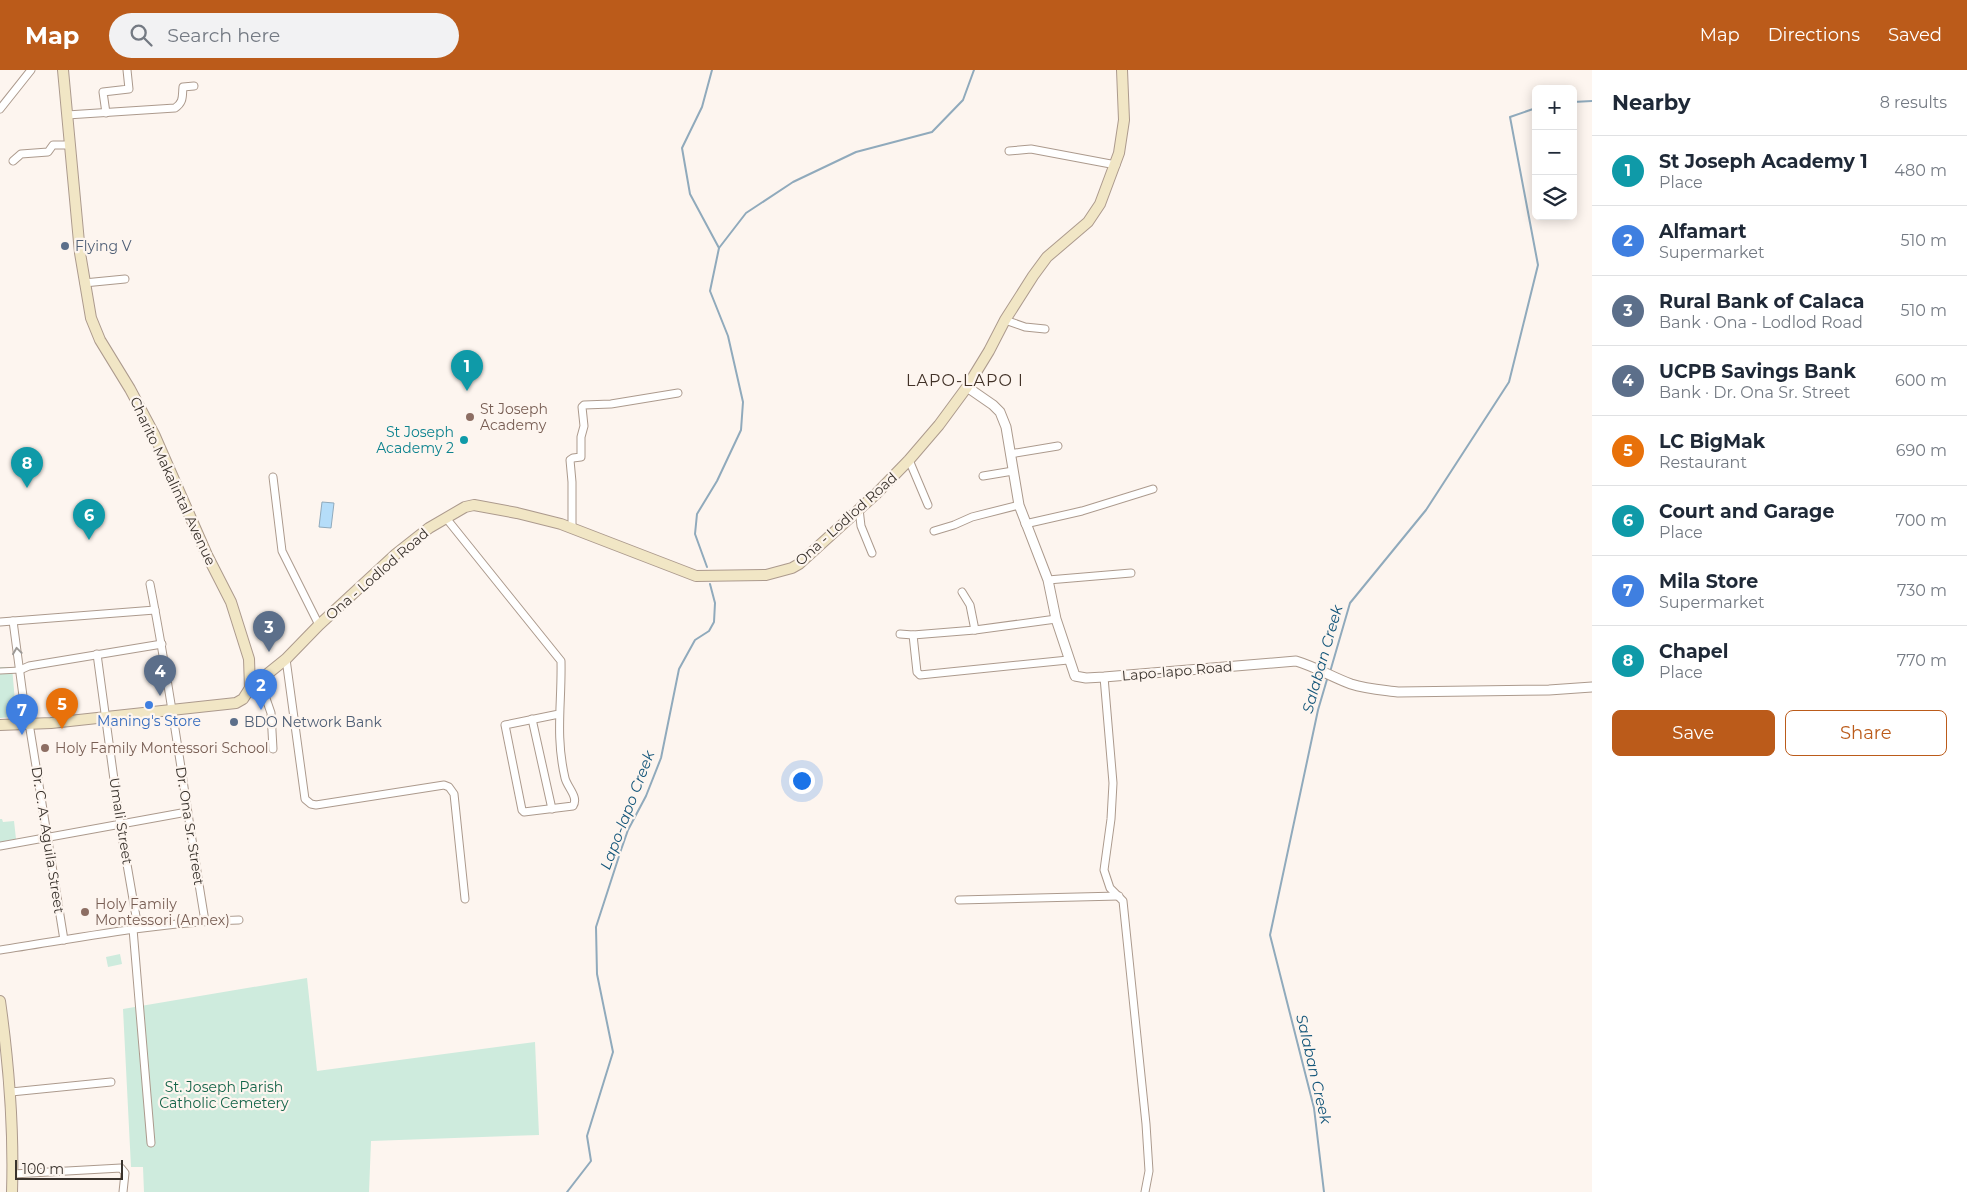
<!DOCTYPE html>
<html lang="en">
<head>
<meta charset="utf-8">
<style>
  body { margin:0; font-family:Montserrat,sans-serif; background:#f2f2f3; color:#1f2937 }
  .controls { position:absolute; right:15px; top:15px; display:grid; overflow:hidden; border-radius:8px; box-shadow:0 2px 12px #0003 }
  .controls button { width:45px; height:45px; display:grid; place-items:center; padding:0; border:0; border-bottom:1px solid #e0e1e3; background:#fff; color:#1f2937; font:25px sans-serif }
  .scale { position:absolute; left:15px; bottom:12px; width:108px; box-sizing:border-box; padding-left:5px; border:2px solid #3a332d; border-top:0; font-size:14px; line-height:18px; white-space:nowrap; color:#3a332d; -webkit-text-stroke:4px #fdf5ef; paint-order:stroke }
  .you { position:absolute; left:801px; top:710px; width:18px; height:18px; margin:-12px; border:4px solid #fff; border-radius:50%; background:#1a73e8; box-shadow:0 0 0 8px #1a73e833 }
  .badge { display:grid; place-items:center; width:32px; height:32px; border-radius:50%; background:#bb5b1a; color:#fff; font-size:16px; font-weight:700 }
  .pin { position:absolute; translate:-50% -41px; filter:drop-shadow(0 1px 2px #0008) }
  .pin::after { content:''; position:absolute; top:26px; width:18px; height:15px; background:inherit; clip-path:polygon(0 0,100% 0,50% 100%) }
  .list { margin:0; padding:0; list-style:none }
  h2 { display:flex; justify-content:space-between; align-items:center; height:65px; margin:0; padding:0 20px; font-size:21px }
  h2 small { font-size:16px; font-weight:400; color:#747a83 }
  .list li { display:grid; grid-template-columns:32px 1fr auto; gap:15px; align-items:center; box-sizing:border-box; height:70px; padding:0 20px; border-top:1px solid #e0e1e3 }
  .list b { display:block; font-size:19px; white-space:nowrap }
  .list p { margin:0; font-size:16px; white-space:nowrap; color:#747a83 }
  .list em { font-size:16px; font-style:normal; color:#747a83 }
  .actions { display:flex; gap:10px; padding:15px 20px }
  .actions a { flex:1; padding:11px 0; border:1px solid #bb5b1a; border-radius:8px; text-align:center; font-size:18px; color:#bb5b1a }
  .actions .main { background:#bb5b1a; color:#fff }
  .icon { flex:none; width:28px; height:28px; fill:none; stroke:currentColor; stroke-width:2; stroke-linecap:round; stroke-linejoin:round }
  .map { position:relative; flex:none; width:1592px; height:1122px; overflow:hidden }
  header { display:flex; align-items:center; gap:30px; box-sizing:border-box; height:70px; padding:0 25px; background:#bb5b1a; color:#fff }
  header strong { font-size:24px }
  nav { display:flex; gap:28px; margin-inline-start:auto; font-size:18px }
  .search { width:350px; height:45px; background:#f2f2f3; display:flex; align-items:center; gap:12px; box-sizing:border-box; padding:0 18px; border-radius:28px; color:#747a83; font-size:19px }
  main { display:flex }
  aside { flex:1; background:#fff }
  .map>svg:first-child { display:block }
  .green { fill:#ceebdd }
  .water { fill:#b5ddf9; stroke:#90aabc }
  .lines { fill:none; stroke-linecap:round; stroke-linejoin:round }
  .stream { stroke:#90aabc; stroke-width:2 }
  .pedestrian-casing { stroke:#ac9a8d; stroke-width:7 }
  .minor-casing { stroke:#ac9a8d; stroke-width:9 }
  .tertiary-casing { stroke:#ac9a8d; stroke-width:11 }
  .secondary-casing { stroke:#ac9a8d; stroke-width:12 }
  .pedestrian { stroke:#fff; stroke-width:5 }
  .minor { stroke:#fff; stroke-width:7 }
  .tertiary { stroke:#fff; stroke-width:9 }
  .secondary { stroke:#f1e6c5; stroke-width:10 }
  .oneway { stroke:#9c9996 }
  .service-dot { fill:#5c6f8a; stroke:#fdf5ef; stroke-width:2 }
  .education-dot { fill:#8d6e63; stroke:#fdf5ef; stroke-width:2 }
  .culture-dot { fill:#0f9aa8; stroke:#fdf5ef; stroke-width:2 }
  .shop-dot { fill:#3f7fe0; stroke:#fdf5ef; stroke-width:2 }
  .labels { text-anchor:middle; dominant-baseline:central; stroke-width:4.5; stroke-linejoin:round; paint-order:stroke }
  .service-label { font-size:14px; fill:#4e5e75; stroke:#fdf5ef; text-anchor:start }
  .education-label { font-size:14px; fill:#785e54; stroke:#fdf5ef; text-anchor:start }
  .culture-label { font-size:14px; fill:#0d838f; stroke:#fdf5ef; text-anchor:end }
  .street-label { font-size:14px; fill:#3a332d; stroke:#fdf5ef }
  .shop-label { font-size:14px; fill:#366cbe; stroke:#fdf5ef }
  .park-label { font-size:14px; fill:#156449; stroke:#fdf5ef }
  .water-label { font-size:15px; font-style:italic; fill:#14567a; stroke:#fdf5ef }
  .quarter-label { font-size:16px; letter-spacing:1px; fill:#413127; stroke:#fdf5ef }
</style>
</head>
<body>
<header>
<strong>Map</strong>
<div class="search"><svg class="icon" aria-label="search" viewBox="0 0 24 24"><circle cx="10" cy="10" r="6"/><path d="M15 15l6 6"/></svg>Search here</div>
<nav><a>Map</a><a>Directions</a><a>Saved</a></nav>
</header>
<main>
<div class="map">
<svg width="1592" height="1122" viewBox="0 0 1592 1122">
  <rect width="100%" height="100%" fill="#fdf5ef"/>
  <g class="green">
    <path d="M0,597h12l4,46 -2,4 -14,1z"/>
    <path d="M0,749h2l1,3 11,-1 2,18 -16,3z"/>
    <path d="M120,884l2,10 -14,3 -2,-10z"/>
    <path d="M307,908l10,93 218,-29 4,93 -168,6 -2,51h-225l-1,-25h-12l-8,-158z"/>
  </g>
  <path class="water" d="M322,432l12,1 -3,25 -12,-1z"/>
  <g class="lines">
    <g class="stream">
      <path d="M712,0l-10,37 -20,41 8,46 29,54"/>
      <path d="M1573,32l19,-1"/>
      <path d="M707,497l-12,-33 2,-20 20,-33 24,-51 2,-28 -15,-66 -18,-45 9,-43 27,-35 47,-31 63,-30 76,-20 31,-32 11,-30"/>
      <path d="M1330,602l20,-69 76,-93 83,-128 29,-117 -28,-148 26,-9"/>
      <path d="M567,1122l24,-31 -4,-25 26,-84 -16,-78 -1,-47 25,-77 7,-20 18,-34 15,-38 18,-89 16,-29 14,-9 5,-9 1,-19 -5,-19"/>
      <path d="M1324,1122l-10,-84 -44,-173 48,-225 10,-34"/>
    </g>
    <g class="pedestrian-casing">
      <path id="pedestrian" d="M0,601l20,-1"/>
    </g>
    <g class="minor-casing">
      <g id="minor">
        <path d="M0,39l31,-39"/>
        <path d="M106,43l-3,-21 26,-3 -2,-19"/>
        <path d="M67,45l108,-7c9,-6 7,-12 8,-21l11,-1"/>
        <path d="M1009,81l22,-2 85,16"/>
        <path d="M13,91l8,-7 27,-2 5,-7h17"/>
        <path d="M84,213l41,-4"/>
        <path d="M1005,250l20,7 20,2"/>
        <path d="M1010,384l48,-8"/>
        <path d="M909,390l19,45"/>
        <path d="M983,406l30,-5"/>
        <path d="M273,407l9,74 37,74"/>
        <path d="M859,439l2,17 11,27"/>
        <path d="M446,448l115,143c1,42 -6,74 4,117 2,9 14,19 8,28l-49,6 -2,-2 -17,-85 54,-11"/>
        <path d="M1025,454l57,-13 71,-22"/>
        <path d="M572,459v-47l-2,-22 3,-2 8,-1v-20l3,-11 -2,-19 2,-2 27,-1 67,-11"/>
        <path d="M934,461l20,-6 18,-8 47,-12"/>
        <path d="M1048,510l83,-7"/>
        <path d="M150,514c22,111 36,224 55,337"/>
        <path d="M962,522l8,13 5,25"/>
        <path d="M1056,549l-81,11 -62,5 4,37 3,3 148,-15"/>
        <path d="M13,551l12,90 4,12 35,217"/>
        <path d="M0,552l155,-12"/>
        <path d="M900,564l13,1"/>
        <path d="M97,584l23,170 18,104"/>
        <path d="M286,589l19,140 6,5 5,1 128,-20 5,2 5,7 11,105"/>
        <path d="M20,600l9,-4 133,-22"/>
        <path d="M1104,607l9,106 -2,36 -7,51 6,18 13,13 23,223 3,47 -4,21"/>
        <path d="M260,611l11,32 2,36"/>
        <path d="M532,649l20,90"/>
        <path d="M0,776l187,-34"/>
        <path d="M959,830l160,-4"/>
        <path d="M133,859l18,214"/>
        <path d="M0,880c79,-12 158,-28 239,-30"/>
        <path d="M11,1022l100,-10"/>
        <path d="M13,1104l108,-6 4,5 -2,19"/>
      </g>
    </g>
    <g class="tertiary-casing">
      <path id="tertiary" d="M967,317l26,18 7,7 6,15 13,78 29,75 8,39 19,57 11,2 18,-1 192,-16c20,6 36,16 55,23 15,5 32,6 47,8l151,-2 43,-3"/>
    </g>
    <g class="secondary-casing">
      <g id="secondary">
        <path d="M63,0l17,183 11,65 9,22 30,49 24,45 53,121 24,47 18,57 1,29"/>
        <path d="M0,655l51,-2 185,-20 7,-4 7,-11 36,-29 33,-34 77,-71 33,-26 36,-21 9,-2 43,8 44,11 135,52 70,-1 26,-7 7,-4 77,-70 33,-34 30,-35 28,-38 22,-36 16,-31 28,-44 14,-19 41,-35 12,-18 19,-51 5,-33 -2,-50"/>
        <path d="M0,931c9,64 14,127 12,191"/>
      </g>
    </g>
    <use href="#pedestrian" class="pedestrian"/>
    <use href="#minor" class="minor"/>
    <use href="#tertiary" class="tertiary"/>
    <use href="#secondary" class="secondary"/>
  </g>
  <defs><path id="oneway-chevron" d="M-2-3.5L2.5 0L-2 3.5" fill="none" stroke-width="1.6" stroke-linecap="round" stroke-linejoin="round" transform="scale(1.25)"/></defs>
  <use class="oneway" href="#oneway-chevron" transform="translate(17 581) rotate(-98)"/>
  <g class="service-dot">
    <circle cx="65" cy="176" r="5"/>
    <circle cx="234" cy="652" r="5"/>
  </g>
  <g class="education-dot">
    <circle cx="470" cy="347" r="5"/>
    <circle cx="45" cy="678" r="5"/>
    <circle cx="85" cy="842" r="5"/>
  </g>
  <circle class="culture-dot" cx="464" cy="370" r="5"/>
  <circle class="shop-dot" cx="149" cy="635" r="5"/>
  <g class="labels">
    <g class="service-label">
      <text x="75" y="176">Flying V</text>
      <text x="244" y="652">BDO Network Bank</text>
    </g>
    <g class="education-label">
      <text x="480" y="339">St Joseph<tspan x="480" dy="16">Academy</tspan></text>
      <text x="55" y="678">Holy Family Montessori School</text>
      <text x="95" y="834">Holy Family<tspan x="95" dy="16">Montessori (Annex)</tspan></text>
    </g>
    <g class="culture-label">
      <text x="454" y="362">St Joseph<tspan x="454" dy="16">Academy 2</tspan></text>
    </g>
    <g class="street-label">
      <text transform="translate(173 411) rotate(65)">Charito Makalintal Avenue</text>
      <text transform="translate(846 449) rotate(-42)">Ona - Lodlod Road</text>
      <text transform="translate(377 504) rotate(-41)">Ona - Lodlod Road</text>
      <text transform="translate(1177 601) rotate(-5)">Lapo-lapo Road</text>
      <text transform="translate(121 751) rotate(81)">Umali Street</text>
      <text transform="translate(190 756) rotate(81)">Dr. Ona Sr. Street</text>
      <text transform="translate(48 770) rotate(81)">Dr. C. A. Aguila Street</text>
    </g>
    <g class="shop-label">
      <text x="149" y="651">Maning's Store</text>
    </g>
    <g class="park-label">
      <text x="224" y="1017">St. Joseph Parish<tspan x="224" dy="16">Catholic Cemetery</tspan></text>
    </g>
    <g class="water-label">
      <text transform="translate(1322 589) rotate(-74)">Salaban Creek</text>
      <text transform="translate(627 740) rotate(-69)">Lapo-lapo Creek</text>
      <text transform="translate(1314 999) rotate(77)">Salaban Creek</text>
    </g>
    <g class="quarter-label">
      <text x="965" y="310">LAPO-LAPO I</text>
    </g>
  </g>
</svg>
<div class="controls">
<button>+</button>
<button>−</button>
<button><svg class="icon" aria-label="layers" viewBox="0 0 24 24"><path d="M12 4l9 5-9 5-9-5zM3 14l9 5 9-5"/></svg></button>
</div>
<div class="scale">100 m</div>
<div class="you"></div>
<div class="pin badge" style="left:467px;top:321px;background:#0f9aa8">1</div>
<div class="pin badge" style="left:261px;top:640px;background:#3f7fe0">2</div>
<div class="pin badge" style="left:269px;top:582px;background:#5c6f8a">3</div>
<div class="pin badge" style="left:160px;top:626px;background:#5c6f8a">4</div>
<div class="pin badge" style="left:62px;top:659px;background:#e8710a">5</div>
<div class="pin badge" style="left:89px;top:470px;background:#0f9aa8">6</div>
<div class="pin badge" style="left:22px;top:665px;background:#3f7fe0">7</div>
<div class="pin badge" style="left:27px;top:418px;background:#0f9aa8">8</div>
</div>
<aside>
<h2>Nearby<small>8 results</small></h2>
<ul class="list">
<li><span class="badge" style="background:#0f9aa8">1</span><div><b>St Joseph Academy 1</b><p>Place</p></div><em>480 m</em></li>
<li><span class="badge" style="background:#3f7fe0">2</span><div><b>Alfamart</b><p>Supermarket</p></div><em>510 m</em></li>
<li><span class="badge" style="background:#5c6f8a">3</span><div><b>Rural Bank of Calaca</b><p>Bank · Ona - Lodlod Road</p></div><em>510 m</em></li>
<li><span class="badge" style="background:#5c6f8a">4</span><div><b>UCPB Savings Bank</b><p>Bank · Dr. Ona Sr. Street</p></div><em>600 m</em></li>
<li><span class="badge" style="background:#e8710a">5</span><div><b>LC BigMak</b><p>Restaurant</p></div><em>690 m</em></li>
<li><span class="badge" style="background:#0f9aa8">6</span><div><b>Court and Garage</b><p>Place</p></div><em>700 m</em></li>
<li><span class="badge" style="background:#3f7fe0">7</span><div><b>Mila Store</b><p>Supermarket</p></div><em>730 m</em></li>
<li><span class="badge" style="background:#0f9aa8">8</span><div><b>Chapel</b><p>Place</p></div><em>770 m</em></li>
</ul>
<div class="actions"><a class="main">Save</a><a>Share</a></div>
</aside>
</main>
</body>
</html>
